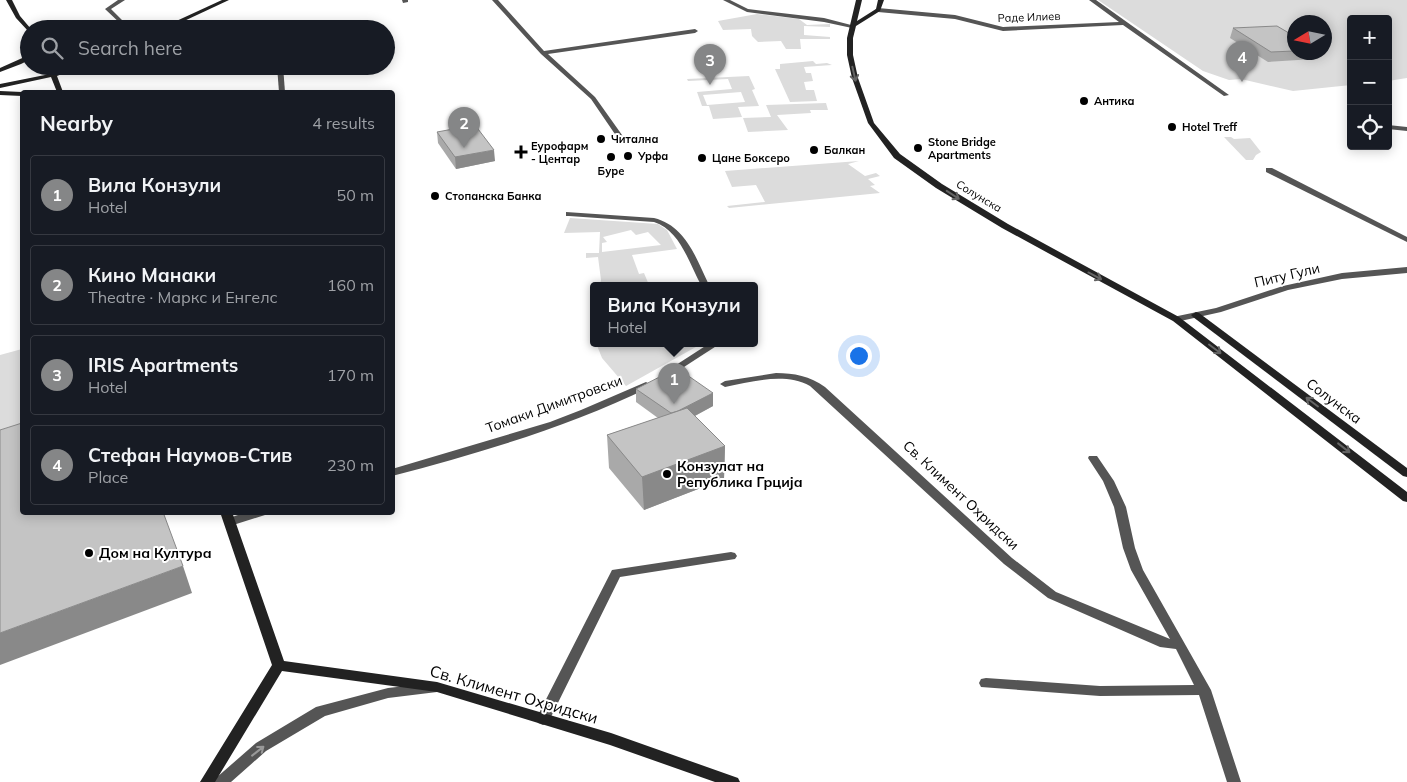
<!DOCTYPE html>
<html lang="en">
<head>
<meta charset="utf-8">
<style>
  body { margin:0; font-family:Mulish,sans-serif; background:#242831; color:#f1f3f6 }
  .controls { position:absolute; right:15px; top:15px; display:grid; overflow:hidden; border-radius:5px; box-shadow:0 2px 12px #0003 }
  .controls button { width:45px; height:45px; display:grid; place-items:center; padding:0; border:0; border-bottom:1px solid #363941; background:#171b24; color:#f1f3f6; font:25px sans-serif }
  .compass { position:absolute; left:1287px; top:15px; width:45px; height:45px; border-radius:50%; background:#171b24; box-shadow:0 2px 12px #0003; rotate:260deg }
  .you { position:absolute; left:858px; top:355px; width:18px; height:18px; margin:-12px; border:4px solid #fff; border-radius:50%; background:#1a73e8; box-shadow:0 0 0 8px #1a73e833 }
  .badge { display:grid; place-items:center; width:32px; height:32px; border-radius:50%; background:#858687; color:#fff; font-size:16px; font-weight:700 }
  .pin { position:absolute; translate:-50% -41px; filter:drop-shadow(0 1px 2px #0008) }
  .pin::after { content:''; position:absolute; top:26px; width:18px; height:15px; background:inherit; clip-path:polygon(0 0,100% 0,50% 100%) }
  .popup { position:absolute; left:590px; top:282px; width:168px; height:65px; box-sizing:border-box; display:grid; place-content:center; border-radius:5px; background:#171b24; filter:drop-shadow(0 1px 4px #0005); font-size:16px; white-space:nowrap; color:#9ea1a6 }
  .popup b { font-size:19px; color:#f1f3f6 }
  .popup::after { content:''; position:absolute; left:50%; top:100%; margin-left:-10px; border:10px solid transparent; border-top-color:#171b24 }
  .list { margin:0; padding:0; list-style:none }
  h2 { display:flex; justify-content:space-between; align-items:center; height:65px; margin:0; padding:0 20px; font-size:21px }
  h2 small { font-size:16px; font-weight:400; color:#9ea1a6 }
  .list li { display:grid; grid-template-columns:32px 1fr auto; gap:15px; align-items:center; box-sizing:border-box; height:80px; margin:0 10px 10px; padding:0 10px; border:1px solid #363941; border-radius:5px }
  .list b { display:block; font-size:19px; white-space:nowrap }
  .list p { margin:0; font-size:16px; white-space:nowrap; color:#9ea1a6 }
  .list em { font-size:16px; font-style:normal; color:#9ea1a6 }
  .icon { flex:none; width:28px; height:28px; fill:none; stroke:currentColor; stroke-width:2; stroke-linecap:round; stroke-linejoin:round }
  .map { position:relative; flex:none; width:1407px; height:782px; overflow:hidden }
  .search { position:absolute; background:#171b24; box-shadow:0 2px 12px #0003; left:20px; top:20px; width:375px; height:55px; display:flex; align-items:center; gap:12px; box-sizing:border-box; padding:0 18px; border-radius:28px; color:#9ea1a6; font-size:19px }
  .panel { position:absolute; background:#171b24; box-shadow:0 2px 12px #0003; left:20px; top:90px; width:375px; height:425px; border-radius:5px }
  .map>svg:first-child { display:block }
  .green { fill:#dcdcdc; fill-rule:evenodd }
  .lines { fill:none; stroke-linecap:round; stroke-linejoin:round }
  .street { fill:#555; fill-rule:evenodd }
  .secondary { fill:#222; fill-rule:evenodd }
  .wall { fill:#a9a9a9 }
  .shaded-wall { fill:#898989 }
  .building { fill:#c4c4c4; stroke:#898989 }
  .oneway { stroke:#646464 }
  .oneway2 { stroke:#999 }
  .poi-dot { fill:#000; stroke:#fff; stroke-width:2 }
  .labels { text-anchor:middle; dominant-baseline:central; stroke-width:4; stroke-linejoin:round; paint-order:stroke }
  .far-street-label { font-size:11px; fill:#000; stroke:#fff }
  .far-poi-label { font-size:11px; font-weight:bold; fill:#000; stroke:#fff; text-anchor:start }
  .street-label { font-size:14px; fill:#000; stroke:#fff }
  .poi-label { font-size:14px; font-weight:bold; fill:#000; stroke:#fff; text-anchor:start }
  .near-street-label { font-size:16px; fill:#000; stroke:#fff }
</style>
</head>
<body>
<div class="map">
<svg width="1407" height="782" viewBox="0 0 1407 782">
  <rect width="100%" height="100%" fill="#fff"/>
  <g class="green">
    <path d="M1098,0h309v78l-19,3v-62h-37v66l-58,6 -52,-12 -12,1 -26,-9zM1294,22h30v30h-30z"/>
    <path d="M757,14l42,5 8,6 23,-1v3l-26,-1v9l26,2v2h-30l1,10h-15l-5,-8 -23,1 -6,-6 -1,-7 -28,1 -5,-9z"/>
    <path d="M813,61l3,3 11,-1 5,2 -28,2 2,6h5l2,8 -9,1 2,8h8l3,11 -27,1 -15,-33h5v-5z"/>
    <path d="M749,76l6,13 -3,1 7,16 -21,1 4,10 -29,2 -4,-13h-7l-5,-14 35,-3 -4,-10 -40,2 -1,-2zM741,92l4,10 -38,3 -4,-10z"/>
    <path d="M826,103l2,7h-18l1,3 -34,2 11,15 -40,2 -5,-14 28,-1 -5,-12z"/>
    <path d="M1224,137h7l3,2 16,-1 11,14 -5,3 -3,5h-7z"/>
    <path d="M859,161l-11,3 17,12 11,-3 4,3 -12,3 7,6 -5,1 10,7 -151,15 -2,-2 38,-4 -9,-17 -24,2 -7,-16z"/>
    <path d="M570,218l88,6 9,6 10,19 -45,6 7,19 5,-1 5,12h-49l1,-5 -3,-23 -12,1v-5h13l1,-21 -36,1zM631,230l5,5 12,-3 13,13 -59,7v-9l5,-1 -4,-5z"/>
    <path d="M596,343h107l-77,43 -24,-28z"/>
    <path d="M22,349v74l-22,7v-75z"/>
  </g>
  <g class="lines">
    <g class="street">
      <path d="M118,0h7l-14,9 14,14v2l-2,1 -18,-17z"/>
      <path d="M402,0h6v2l-5,1z"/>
      <path d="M492,0h6l46,51 151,-22 3,2 -3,2 -147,21 47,43 32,45 -4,2 -2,-1 -30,-44 -50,-45z"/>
      <path d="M723,0h7l18,9 76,9 31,8 -3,2 -28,-6 -77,-10z"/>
      <path d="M1089,0h7l133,95 -5,1 -101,-71 -120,6 -48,-12 -77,-7 -3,-2 3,-2 77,7 48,12 116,-5z"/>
      <path d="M392,47l2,1v2l-8,2v-4z"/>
      <path d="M195,66h6l1,2 -3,2z"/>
      <path d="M277,66h6l2,26h-6z"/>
      <path d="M1388,125l19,2v4l-19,-2z"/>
      <path d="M1266,168h6l135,69v5l-141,-70z"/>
      <path d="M566,212l88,6c32,8 42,40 55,67h-8c-12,-22 -21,-55 -47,-63l-85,-6h-3z"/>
      <path d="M1407,267v6l-65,6 -54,11 -67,22 -45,10 -5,-3 2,-2 43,-9 67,-22 59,-13z"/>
      <path d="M710,343h11l-54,35 -3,1 -5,-3z"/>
      <path d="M776,373c18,0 34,3 49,14l187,171 44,34 114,47 -39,-69 -8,-22 -9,-41 -11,-26 -15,-23 1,-2h8l17,25 12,26 9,41 8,22 68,120 30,92h-14l-28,-87 -99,1 -119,-9 -2,-4 2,-4 5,-1 114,8 94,-1 -18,-36 -16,-2 -112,-49 -44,-34 -194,-178c-26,-14 -58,-4 -85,1l-5,-3 5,-3z"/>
      <path d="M646,382l5,3 -1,2c-82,40 -170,66 -258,89v-7l158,-47 31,-12z"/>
      <path d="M247,512h19l-1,3 -35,11 -4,-1 -2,-3 2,-3z"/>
      <path d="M731,552l4,1 2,3 -2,3 -115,18 -72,146 -5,2 -5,-2 -2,-4 76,-149z"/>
      <path d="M432,683l5,1 2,4 -2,4 -49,6 -63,18 -59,35 -35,31h-17l2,-4 40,-35 60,-36 72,-19z"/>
    </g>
    <g class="secondary">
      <path d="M6,0h6l8,16 11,13h-2v3l-13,-14z"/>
      <path d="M222,0h7l-62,29h-8z"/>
      <path d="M856,0h6l-5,21 19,-12 2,-9h6l-4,11 -24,15 -3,12v17l5,23 16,45 26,31 42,30 66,40 171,93 228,175v10l-4,-1 -230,-180 -171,-93 -66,-40 -42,-30 -26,-35 -16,-45 -5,-23v-17z"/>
      <path d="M29,55v5l-8,4 -21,8v-4z"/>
      <path d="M47,66h6l2,6 16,-6h10l-24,10 6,16h-6l-6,-15 -51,11v-4l50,-10z"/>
      <path d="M0,91l22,1h2l-2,4 -22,-1z"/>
      <path d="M1196,312l3,1 208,155v9l-4,-1 -210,-159 -2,-2z"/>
      <path d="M220,512h12l52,149 153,21 174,51 127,45 2,4h-25l-105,-37 -173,-53 -155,-21 -67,111h-15l72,-117z"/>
    </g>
  </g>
  <g class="wall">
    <path d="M1233,28l61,8v16h22l-2,7 -46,3 -38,-24z"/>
    <path d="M437,132l58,29 -39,8 -18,-26z"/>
    <path d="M636,389l77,4v13l-18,10 30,30 -1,33 -80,31 -35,-42 -2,-33 51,-17 -22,-16z"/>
  </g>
  <g class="shaded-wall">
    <path d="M494,150l1,11 -39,8 -1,-12z"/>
    <path d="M713,393v13l-41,22v-14z"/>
    <path d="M725,446l-1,33 -80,31 -2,-33z"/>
    <path d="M183,566l9,27 -192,72v-32z"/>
  </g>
  <g class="building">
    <path d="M1277,26l17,10v15l-23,1 -38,-24z"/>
    <path d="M475,125l19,25 -39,7 -18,-25z"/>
    <path d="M677,368l36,25 -35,18 -7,2 -35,-24z"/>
    <path d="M687,408l38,38 -83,31 -35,-42z"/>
    <path d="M22,423v89h141l20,54 -183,67v-203z"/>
  </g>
  <defs><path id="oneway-shaft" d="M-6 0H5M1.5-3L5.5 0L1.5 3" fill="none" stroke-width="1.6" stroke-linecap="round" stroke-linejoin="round" transform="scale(1.25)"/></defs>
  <g class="oneway">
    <use href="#oneway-shaft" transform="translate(854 74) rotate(77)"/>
    <use href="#oneway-shaft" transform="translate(953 195) rotate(33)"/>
    <use href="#oneway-shaft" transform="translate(1095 276) rotate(28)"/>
    <use href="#oneway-shaft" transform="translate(1215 349) rotate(37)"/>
    <use href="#oneway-shaft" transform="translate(1312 402) rotate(-143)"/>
    <use href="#oneway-shaft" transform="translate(1344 448) rotate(38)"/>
  </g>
  <use class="oneway2" href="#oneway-shaft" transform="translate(258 751) rotate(-38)"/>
  <g class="poi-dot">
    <circle cx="1084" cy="101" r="5"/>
    <circle cx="1172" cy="127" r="5"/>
    <circle cx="601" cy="139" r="5"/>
    <circle cx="918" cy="148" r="5"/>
    <circle cx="814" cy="150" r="5"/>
    <path d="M518.5 144.5h5v5h5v5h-5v5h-5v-5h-5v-5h5z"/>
    <circle cx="628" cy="156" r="5"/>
    <circle cx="611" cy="157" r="5"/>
    <circle cx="702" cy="158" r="5"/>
    <circle cx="435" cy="196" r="5"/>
    <circle cx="667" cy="474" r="5"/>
    <circle cx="89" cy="553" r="5"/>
  </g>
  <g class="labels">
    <g class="far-street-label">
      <text transform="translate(1029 17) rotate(-2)">Раде Илиев</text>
      <text transform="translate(979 196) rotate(31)">Солунска</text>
    </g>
    <g class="far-poi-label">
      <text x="1094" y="101">Антика</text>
      <text x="1182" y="127">Hotel Treff</text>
      <text x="611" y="139">Читална</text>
      <text x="928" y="142">Stone Bridge<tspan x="928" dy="13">Apartments</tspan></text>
      <text x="531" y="146">Еурофарм<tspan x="531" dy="13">- Центар</tspan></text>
      <text x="824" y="150">Балкан</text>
      <text x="638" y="156">Урфа</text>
      <text x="712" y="158">Цане Боксеро</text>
      <text x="611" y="171" text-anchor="middle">Буре</text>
      <text x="445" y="196">Стопанска Банка</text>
    </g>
    <g class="street-label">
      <text transform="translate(1287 275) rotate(-13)">Питу Гули</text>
      <text transform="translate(1334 401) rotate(37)">Солунска</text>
      <text transform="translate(554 404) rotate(-20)">Томаки Димитровски</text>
      <text transform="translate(961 495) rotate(43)">Св. Климент Охридски</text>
    </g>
    <g class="poi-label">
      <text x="677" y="466">Конзулат на<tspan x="677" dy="16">Република Грција</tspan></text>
      <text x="99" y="553">Дом на Култура</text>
    </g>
    <g class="near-street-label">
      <text transform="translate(514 694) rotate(16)">Св. Климент Охридски</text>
    </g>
  </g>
</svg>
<div class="controls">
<button>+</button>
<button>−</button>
<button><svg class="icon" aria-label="locate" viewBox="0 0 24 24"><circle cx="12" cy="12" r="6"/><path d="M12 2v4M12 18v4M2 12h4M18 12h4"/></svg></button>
</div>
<svg class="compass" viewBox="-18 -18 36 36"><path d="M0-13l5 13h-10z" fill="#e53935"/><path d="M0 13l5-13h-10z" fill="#9ea1a6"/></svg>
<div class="you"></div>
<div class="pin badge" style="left:674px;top:404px">1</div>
<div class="popup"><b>Вила Конзули</b>Hotel</div>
<div class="pin badge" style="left:464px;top:148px">2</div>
<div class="pin badge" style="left:710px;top:85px">3</div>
<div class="pin badge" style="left:1242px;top:82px">4</div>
<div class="search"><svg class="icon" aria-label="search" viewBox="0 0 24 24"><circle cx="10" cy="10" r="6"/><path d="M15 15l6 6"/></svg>Search here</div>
<section class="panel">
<h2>Nearby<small>4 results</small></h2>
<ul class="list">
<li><span class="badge">1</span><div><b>Вила Конзули</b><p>Hotel</p></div><em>50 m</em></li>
<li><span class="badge">2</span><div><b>Кино Манаки</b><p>Theatre · Маркс и Енгелс</p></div><em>160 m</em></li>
<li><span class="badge">3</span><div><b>IRIS Apartments</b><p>Hotel</p></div><em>170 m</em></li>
<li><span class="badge">4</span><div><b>Стефан Наумов-Стив</b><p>Place</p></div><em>230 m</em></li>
</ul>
</section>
</div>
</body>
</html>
